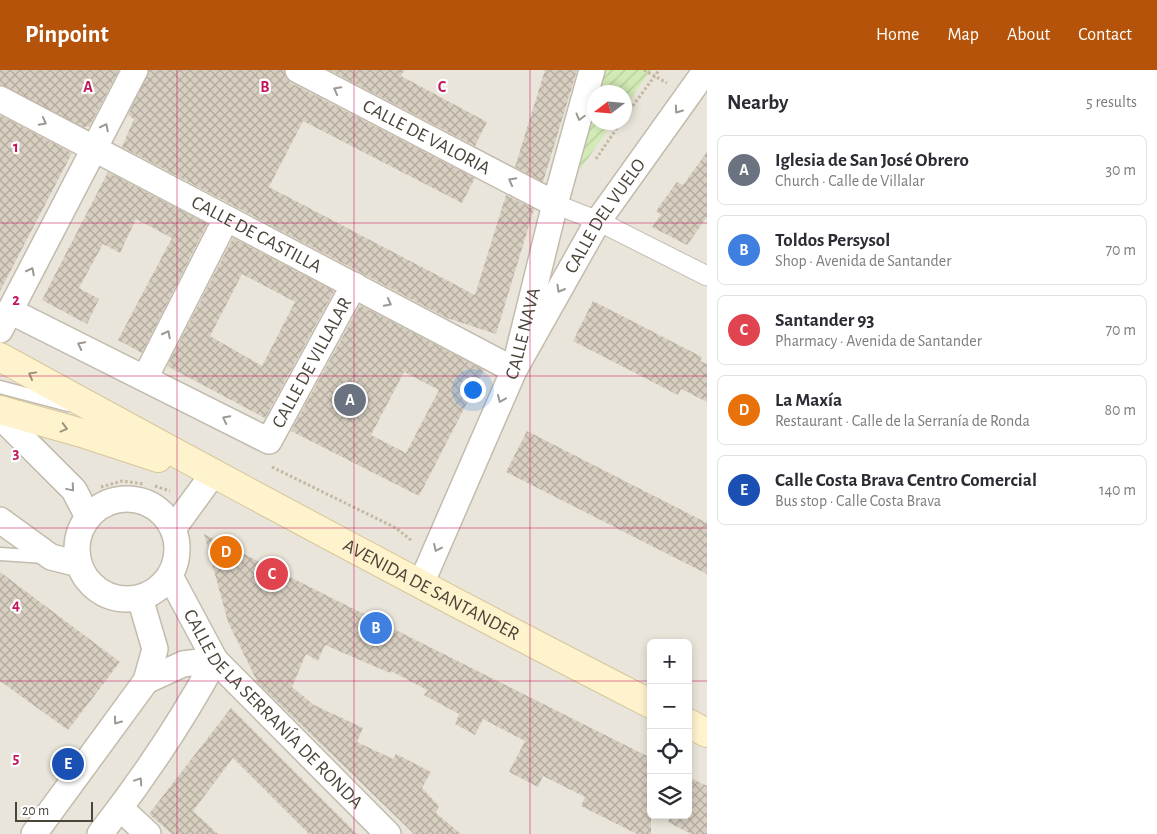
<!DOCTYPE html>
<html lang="en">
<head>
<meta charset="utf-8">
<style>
  body { margin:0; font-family:"Alegreya Sans",sans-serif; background:#f2f2f3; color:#2b2b33 }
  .controls { position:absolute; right:15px; bottom:15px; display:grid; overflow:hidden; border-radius:8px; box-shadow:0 2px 8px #0003 }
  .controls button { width:45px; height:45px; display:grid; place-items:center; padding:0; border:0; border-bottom:1px solid #e1e1e2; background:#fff; color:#2b2b33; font:25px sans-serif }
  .compass { position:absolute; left:587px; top:15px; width:45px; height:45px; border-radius:50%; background:#fff; box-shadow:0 2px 8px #0003; rotate:254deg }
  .scale { position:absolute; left:15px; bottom:12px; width:78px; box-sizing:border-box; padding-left:5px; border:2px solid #4b4439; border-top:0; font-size:14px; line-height:18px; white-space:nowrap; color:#4b4439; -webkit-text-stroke:4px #fff; paint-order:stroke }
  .you { position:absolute; left:472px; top:319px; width:18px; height:18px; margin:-12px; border:4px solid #fff; border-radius:50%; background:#1a73e8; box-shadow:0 0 0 8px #1a73e833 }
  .badge { display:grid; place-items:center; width:32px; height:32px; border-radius:50%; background:#b45309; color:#fff; font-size:16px; font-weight:700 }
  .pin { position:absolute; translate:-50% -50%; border:2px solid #fff; box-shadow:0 1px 5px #0006 }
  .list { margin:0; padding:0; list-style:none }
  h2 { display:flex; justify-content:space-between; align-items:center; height:65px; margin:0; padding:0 20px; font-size:21px }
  h2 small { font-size:16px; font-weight:400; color:#7c7c81 }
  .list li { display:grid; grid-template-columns:32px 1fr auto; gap:15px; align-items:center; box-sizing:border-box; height:70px; margin:0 10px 10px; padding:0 10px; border:1px solid #e1e1e2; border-radius:8px }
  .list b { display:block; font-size:19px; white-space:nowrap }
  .list p { margin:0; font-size:16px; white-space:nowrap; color:#7c7c81 }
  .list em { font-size:16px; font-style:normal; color:#7c7c81 }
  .icon { flex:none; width:28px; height:28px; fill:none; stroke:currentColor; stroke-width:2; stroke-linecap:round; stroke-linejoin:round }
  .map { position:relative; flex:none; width:707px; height:764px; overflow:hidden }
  header { display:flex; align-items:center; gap:30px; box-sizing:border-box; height:70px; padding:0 25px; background:#b45309; color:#fff }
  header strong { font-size:24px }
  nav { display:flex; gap:28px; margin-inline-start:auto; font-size:18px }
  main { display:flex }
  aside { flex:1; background:#fff }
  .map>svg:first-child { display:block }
  .residential { fill:#eae5da; fill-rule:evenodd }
  .garden { fill:url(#garden-furrows) }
  .building { fill:url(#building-cross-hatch); fill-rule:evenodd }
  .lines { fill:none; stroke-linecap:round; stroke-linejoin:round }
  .service-casing { stroke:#c2bbae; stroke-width:15 }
  .pedestrian-casing { stroke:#c2bbae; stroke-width:21 }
  .minor-casing { stroke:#c2bbae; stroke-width:28 }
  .secondary-casing { stroke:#d6c79b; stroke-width:30 }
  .path { stroke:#c4b79f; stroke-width:3; stroke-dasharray:2.5 2.5; stroke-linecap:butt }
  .service { stroke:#fff; stroke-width:12 }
  .pedestrian { stroke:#fff; stroke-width:19 }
  .minor { stroke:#fff; stroke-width:25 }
  .secondary { stroke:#fff3cd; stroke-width:28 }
  .oneway { stroke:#9c9892 }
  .oneway2 { stroke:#9c937c }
  .grid { fill:none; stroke:#c2185b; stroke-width:1; stroke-opacity:0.55 }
  .labels { text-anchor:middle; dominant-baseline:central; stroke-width:4.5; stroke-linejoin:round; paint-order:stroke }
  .street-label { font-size:19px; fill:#4b4439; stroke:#fff }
  .grid-label { font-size:16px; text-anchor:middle; font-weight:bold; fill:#c2185b; stroke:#fff; stroke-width:4.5; stroke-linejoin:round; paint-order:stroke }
</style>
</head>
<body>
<header>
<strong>Pinpoint</strong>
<nav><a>Home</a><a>Map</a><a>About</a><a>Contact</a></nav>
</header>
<main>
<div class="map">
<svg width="707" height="764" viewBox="0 0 707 764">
  <defs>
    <pattern id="garden-furrows" width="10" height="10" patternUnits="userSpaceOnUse" patternTransform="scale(1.25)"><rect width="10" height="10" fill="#d2eab5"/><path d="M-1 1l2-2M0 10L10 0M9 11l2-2" fill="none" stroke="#b6ca9c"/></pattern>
    <pattern id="building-cross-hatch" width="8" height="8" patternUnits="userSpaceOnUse" patternTransform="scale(1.25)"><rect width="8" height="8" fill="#d8cfc1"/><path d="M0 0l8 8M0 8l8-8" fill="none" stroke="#b1aa9e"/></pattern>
  </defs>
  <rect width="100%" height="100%" fill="#f6f3ec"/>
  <path class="residential" d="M0,0h707v764h-707zM594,22h30v30h-30zM651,573h37v172h-37z"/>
  <g class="garden">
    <path d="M605,0h46l-26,37 -1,-15h-25z"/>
    <path d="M594,41v11l19,1 -34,48z"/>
  </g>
  <g class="building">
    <path d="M0,0h119l-30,57 -3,-1 -1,2 -85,-43z"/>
    <path d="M149,0h135l2,7 5,6 184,95 -13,25 -159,-82 -34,66 206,108 31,-100 28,14 -38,125 -49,-16 -325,-171 12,-28 -6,-4z"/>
    <path d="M329,0h75l-3,6 86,46 -12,24z"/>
    <path d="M545,0h32l-34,112 -28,-15z"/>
    <path d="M0,45l72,38 -72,138z"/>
    <path d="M707,82v65l-20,28 -35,-18 9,-12 -5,-4 21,-29 6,3z"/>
    <path d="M108,102l99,52 -65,129 -24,-13 54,-102 -36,-19 -16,34 -17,-9 -24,44 20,11 -12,25 -45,-24z"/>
    <path d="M233,168l101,53 -69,127 -98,-52zM242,204l53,28 -33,64 -52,-30z"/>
    <path d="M593,231l109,56 -2,4 7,3v38l-26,-13 -3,6 -105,-54z"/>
    <path d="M360,235l124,65 -65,126 -128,-65zM404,302l35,18 -33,63 -35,-18z"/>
    <path d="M527,361l180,92v51l-201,-102z"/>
    <path d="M204,464l447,224v76h-14l-56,-28 4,-9 -42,-21 -5,11 -29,-15 16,-31 -42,-22 -8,16 -20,-11 4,-10 -35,-19 3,-5 -36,-19 -1,2 -65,-28 -7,16 -12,-7 -14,33 22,18 49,23 -6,14 36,17 3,-5 35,18 -9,16 17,18 -3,7 25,21h-47l-156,-151 -30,-61z"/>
    <path d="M0,502l120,90 -52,68 -68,-49z"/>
    <path d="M231,638l126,126h-48l-76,-76 -40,53 25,23h-46l-23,-20z"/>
    <path d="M691,708l16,8v48h-16l-23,-12 4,-7h16v-32z"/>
  </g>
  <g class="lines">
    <g class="service-casing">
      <g id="service">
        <path d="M0,317l68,18"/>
        <path d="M0,484l45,3"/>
      </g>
    </g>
    <g class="pedestrian-casing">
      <path id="pedestrian" d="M555,134l43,17 109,55"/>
    </g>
    <g class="minor-casing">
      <g id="minor">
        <path id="s1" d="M298,0l257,134"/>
        <path id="s2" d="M0,29l514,271 84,-149 108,-151"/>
        <path id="s3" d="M10,241l259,130 85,-156"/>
        <path d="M0,260l135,-260"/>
        <path d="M145,308l81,-159"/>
        <path d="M0,346l74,74 14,27"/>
        <circle cx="127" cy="479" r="50"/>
        <path d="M0,450l51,37 28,7"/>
        <path d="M173,459l40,-55"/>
        <path id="s4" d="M170,506l45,84 173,174"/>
        <path id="s5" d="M421,514l93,-214 41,-166 37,-134"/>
        <path d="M146,611l37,-17 32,-4"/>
        <path d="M120,738l28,26"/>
        <path d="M34,764l112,-153 9,-32 -15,-51"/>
        <path d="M100,764c43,-55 82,-113 115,-174"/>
      </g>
    </g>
    <g class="secondary-casing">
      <g id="secondary">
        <path id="s6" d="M0,287c215,118 432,235 651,347"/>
        <path d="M0,340l82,23 76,25"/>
        <path d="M688,653l19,10"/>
      </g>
    </g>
    <g class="path">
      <path d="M644,0l23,13"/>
      <path d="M624,48l35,-48"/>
      <path d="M596,89l25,-37"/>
      <path d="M272,397l124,61 16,13"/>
      <path d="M155,416l15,5"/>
      <path d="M101,417l21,-6 22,3"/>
    </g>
    <use href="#service" class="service"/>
    <use href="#pedestrian" class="pedestrian"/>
    <use href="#minor" class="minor"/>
    <use href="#secondary" class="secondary"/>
  </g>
  <defs><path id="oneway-chevron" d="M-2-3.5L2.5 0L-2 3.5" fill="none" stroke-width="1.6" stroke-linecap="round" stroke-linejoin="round" transform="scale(1.25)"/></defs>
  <g class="oneway">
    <use href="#oneway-chevron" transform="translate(337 20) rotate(-152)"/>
    <use href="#oneway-chevron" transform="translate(678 40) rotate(125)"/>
    <use href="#oneway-chevron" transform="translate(580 47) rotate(105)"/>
    <use href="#oneway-chevron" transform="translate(43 52) rotate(28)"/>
    <use href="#oneway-chevron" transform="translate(105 57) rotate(-63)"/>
    <use href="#oneway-chevron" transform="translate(512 111) rotate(-152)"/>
    <use href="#oneway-chevron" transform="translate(31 201) rotate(-63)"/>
    <use href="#oneway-chevron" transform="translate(560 219) rotate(120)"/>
    <use href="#oneway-chevron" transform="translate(388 233) rotate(28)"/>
    <use href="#oneway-chevron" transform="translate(167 264) rotate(-63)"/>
    <use href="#oneway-chevron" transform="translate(81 275) rotate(-153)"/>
    <use href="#oneway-chevron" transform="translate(501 329) rotate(113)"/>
    <use href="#oneway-chevron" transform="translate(226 349) rotate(-153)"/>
    <use href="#oneway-chevron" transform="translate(71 418) rotate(50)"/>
    <use href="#oneway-chevron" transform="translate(437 478) rotate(115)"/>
    <use href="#oneway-chevron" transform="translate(117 651) rotate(126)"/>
    <use href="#oneway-chevron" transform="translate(139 711) rotate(-56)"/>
  </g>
  <g class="oneway2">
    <use href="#oneway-chevron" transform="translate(32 305) rotate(-151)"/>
    <use href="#oneway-chevron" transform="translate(64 358) rotate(15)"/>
  </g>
  <path class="grid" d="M177,0v764M354,0v764M530,0v764M0,153h707M0,306h707M0,458h707M0,611h651M688,611h19"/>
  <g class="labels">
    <g class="street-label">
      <text stroke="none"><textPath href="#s1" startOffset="145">CALLE DE VALORIA</textPath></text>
      <text stroke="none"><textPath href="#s2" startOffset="760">CALLE DEL VUELO</textPath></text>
      <text stroke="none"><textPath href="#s2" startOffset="290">CALLE DE CASTILLA</textPath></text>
      <text stroke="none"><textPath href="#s5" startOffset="271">CALLE NAVA</textPath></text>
      <text stroke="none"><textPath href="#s3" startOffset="379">CALLE DE VILLALAR</textPath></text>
      <text stroke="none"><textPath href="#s6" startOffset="490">AVENIDA DE SANTANDER</textPath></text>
      <text stroke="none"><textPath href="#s4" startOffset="170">CALLE DE LA SERRANÍA DE RONDA</textPath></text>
    </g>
  </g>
  <g class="grid-label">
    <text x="88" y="22">A</text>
    <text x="265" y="22">B</text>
    <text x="442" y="22">C</text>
    <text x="16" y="82">1</text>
    <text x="16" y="235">2</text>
    <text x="16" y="388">3</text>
    <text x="16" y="540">4</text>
    <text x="16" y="693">5</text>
  </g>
</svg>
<div class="controls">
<button>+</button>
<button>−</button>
<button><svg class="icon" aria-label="locate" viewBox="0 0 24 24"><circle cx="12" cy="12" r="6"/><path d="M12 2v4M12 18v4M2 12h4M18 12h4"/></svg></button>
<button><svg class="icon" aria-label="layers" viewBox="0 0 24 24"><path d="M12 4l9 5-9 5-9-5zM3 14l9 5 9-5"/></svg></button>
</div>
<svg class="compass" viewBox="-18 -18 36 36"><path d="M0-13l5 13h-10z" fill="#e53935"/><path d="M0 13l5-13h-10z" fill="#7c7c81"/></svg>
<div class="scale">20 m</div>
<div class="you"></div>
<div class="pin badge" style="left:350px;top:330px;background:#6b7280">A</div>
<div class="pin badge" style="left:376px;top:558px;background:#3f7fe0">B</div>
<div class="pin badge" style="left:272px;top:504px;background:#e0444e">C</div>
<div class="pin badge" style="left:226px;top:482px;background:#e8710a">D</div>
<div class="pin badge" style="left:68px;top:694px;background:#1a4fb4">E</div>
</div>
<aside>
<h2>Nearby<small>5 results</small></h2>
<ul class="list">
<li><span class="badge" style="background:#6b7280">A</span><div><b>Iglesia de San José Obrero</b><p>Church · Calle de Villalar</p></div><em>30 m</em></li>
<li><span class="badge" style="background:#3f7fe0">B</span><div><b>Toldos Persysol</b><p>Shop · Avenida de Santander</p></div><em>70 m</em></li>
<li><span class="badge" style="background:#e0444e">C</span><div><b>Santander 93</b><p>Pharmacy · Avenida de Santander</p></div><em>70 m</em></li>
<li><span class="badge" style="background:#e8710a">D</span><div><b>La Maxía</b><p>Restaurant · Calle de la Serranía de Ronda</p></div><em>80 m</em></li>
<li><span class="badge" style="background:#1a4fb4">E</span><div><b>Calle Costa Brava Centro Comercial</b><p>Bus stop · Calle Costa Brava</p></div><em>140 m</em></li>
</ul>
</aside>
</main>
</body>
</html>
